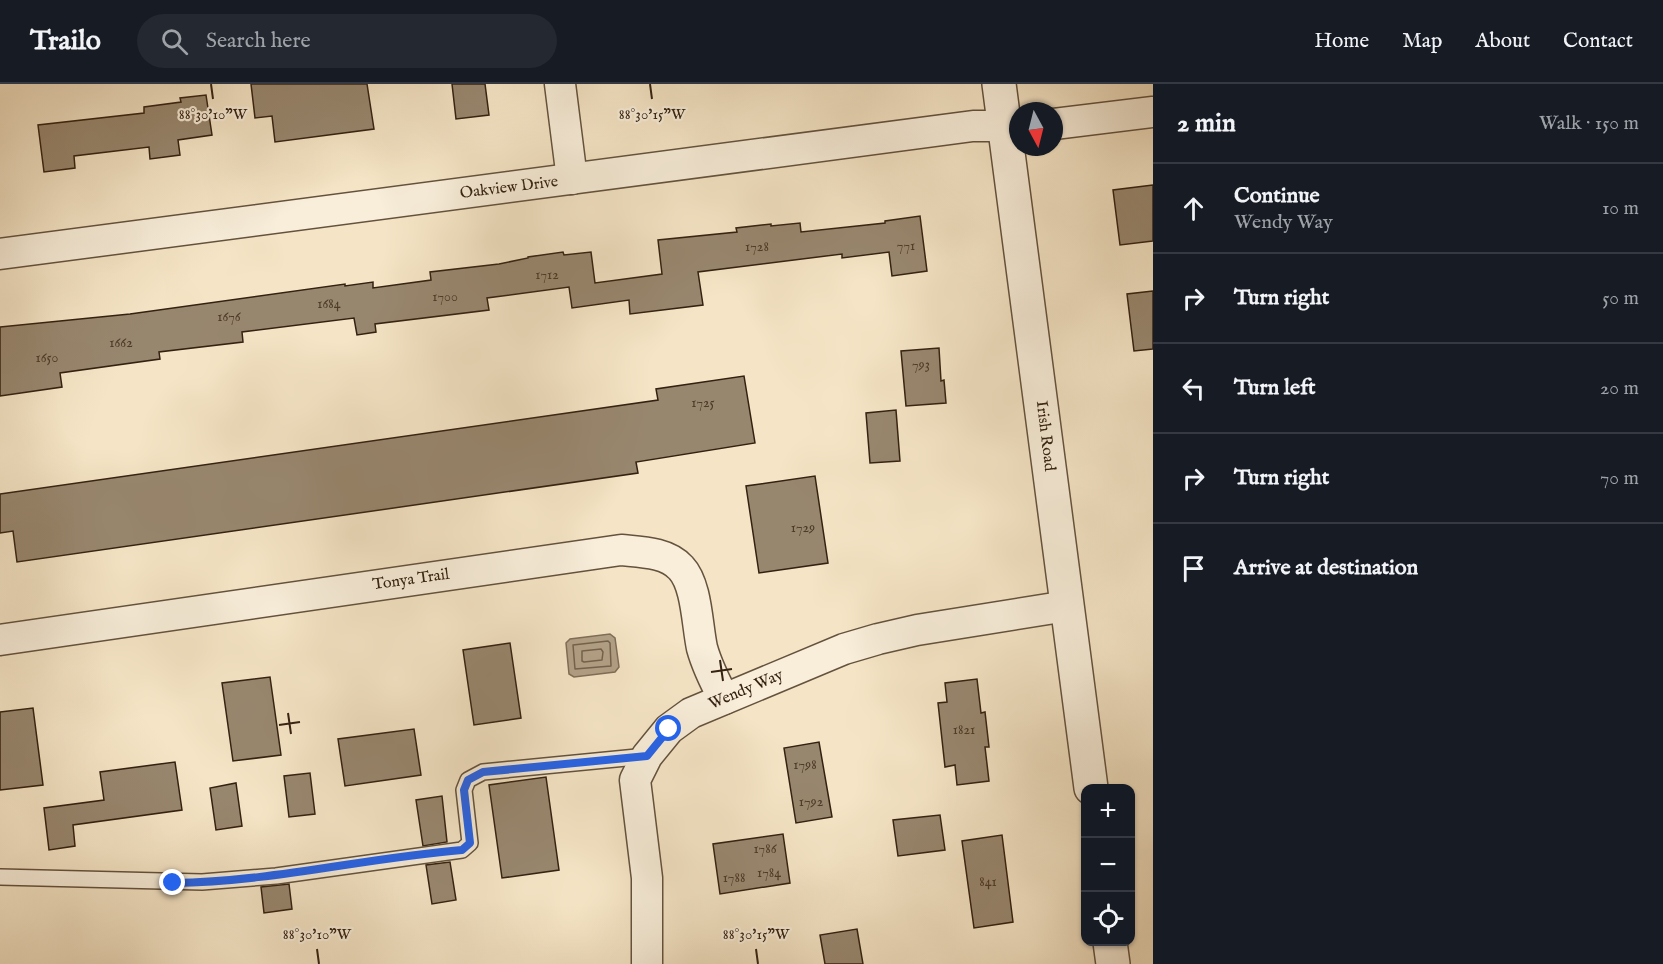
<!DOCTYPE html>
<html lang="en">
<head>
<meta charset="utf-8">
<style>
  body { margin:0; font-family:"IM FELL English",serif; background:#242831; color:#f1f3f6 }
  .controls { position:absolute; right:18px; bottom:18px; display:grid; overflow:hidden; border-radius:12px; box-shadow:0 2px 4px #0004 }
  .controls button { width:54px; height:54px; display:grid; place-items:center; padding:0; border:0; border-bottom:2px solid #363941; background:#171b24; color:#f1f3f6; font:30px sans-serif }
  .compass { position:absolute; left:1009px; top:18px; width:54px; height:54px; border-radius:50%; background:#171b24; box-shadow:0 2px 4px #0004; rotate:173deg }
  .stop { position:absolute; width:18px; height:18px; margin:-14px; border:4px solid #2563eb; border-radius:50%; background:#fff }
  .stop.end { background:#2563eb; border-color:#fff; box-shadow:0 2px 6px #0008 }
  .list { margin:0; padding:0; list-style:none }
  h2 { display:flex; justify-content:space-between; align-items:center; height:78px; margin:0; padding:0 24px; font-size:26px }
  h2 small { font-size:20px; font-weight:400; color:#9ea1a6 }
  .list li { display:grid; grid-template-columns:39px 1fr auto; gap:18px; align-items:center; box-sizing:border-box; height:90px; padding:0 24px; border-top:2px solid #363941 }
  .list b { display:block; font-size:22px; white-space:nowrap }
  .list p { margin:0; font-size:20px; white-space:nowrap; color:#9ea1a6 }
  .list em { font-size:20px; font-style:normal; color:#9ea1a6 }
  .icon { flex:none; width:33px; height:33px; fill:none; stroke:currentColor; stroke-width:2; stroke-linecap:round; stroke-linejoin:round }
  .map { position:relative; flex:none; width:1153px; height:880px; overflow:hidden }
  header { display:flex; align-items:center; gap:36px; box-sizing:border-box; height:84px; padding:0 30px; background:#171b24; border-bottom:2px solid #363941 }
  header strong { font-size:28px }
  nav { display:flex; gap:33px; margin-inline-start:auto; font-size:21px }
  .search { width:420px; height:54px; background:#242831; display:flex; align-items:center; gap:15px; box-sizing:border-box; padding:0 21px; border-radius:33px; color:#9ea1a6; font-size:22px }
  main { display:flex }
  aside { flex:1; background:#171b24 }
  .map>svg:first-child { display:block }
  .water { fill:#b3a288; stroke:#806e58; stroke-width:1.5 }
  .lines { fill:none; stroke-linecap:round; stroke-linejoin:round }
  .shore { stroke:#74624c; stroke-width:1.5 }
  .building { fill:#98876f; stroke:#342111; stroke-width:1.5 }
  .service-casing { stroke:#64523e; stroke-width:18 }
  .minor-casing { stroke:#64523e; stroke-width:33 }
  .tertiary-casing { stroke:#64523e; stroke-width:36 }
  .service { stroke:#f8eeda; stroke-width:15 }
  .minor { stroke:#f8eeda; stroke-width:30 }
  .tertiary { stroke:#f8eeda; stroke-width:33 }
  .route { stroke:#2563eb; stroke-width:8 }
  .ticks { fill:none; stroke:#342111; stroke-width:2 }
  .labels { text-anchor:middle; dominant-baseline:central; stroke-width:4.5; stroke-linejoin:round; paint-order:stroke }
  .number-label { font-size:14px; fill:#4d3a28 }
  .street-label { font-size:16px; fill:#342111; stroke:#f8eeda }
  .ticks-label { font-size:15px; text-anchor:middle; fill:#342111; stroke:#f8eeda; stroke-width:4.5; stroke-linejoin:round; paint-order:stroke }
</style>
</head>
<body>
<header>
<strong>Trailo</strong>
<div class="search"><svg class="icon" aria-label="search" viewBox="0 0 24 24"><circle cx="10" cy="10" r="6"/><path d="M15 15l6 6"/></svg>Search here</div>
<nav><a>Home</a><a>Map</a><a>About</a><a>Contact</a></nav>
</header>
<main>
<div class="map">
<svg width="1153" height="880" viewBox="0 0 1153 880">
  <rect width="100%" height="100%" fill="#f5e5c6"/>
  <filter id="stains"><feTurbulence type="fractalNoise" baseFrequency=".00333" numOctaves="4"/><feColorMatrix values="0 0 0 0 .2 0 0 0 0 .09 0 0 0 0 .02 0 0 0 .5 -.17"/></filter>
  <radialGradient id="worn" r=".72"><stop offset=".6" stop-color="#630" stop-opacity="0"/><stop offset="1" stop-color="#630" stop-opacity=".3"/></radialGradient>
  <path class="water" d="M610,550l5,4 4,29 -4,5 -41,5 -5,-3 -3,-31 4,-4z"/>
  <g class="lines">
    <g class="shore">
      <path d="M608,557l2,2 1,23 -36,3 -2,-24z"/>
      <path d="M601,565l2,3 -1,8 -18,2 -2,-1v-10z"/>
    </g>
  </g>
  <g class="building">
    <path d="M251,0h116l7,45 -99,13 -3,-26 -17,2z"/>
    <path d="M452,0h33l4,31 -33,4z"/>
    <path d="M206,11l6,40 -34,5 2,15 -30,4 -1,-12 -75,9 1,12 -31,4 -6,-47 106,-12v-6l37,-5 -1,-4z"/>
    <path d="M1153,101v56l-33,4 -7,-55z"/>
    <path d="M920,132l7,55 -35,5 -3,-24 -47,6v-4l-144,18 5,33 -73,9 -1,-14 -57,8 -3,-21 -82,11 2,12 -114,14 1,8 -19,3 -3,-17 -112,14 1,10 -84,10 1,7 -100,14 2,14 -62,9v-69l130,-13 215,-30v2l28,-4v6l58,-8 -1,-8 69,-8 29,-6v-1l35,-5 1,3 27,-3 4,31 67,-9 -4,-34 79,-8 -1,-4 35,-4v2l29,-3 1,9 84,-9v-2z"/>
    <path d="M1153,207v58l-19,2 -7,-57z"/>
    <path d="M939,264l2,33 3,-1 2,23 -40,3 -5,-55z"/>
    <path d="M744,292l11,67 -119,19 2,11 -621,89 -4,-31 -13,2v-39l658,-94 -2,-11z"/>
    <path d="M896,326l4,51 -30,2 -4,-50z"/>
    <path d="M815,392l13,87 -69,10 -13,-87z"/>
    <path d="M510,559l11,75 -47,7 -11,-75z"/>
    <path d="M270,593l11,78 -48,6 -11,-78z"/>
    <path d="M977,595l4,34 4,-1 4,35h-4l4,34 -32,4 -2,-20 -10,2 -7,-64 9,-1 -2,-19z"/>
    <path d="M33,624l10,77 -43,5v-78z"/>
    <path d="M414,645l7,46 -76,11 -7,-47z"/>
    <path d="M819,658l13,75 -36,6 -12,-75z"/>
    <path d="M175,678l7,48 -109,15 2,21 -26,4 -5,-42 60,-8 -4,-28z"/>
    <path d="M310,689l5,41 -26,3 -5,-41z"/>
    <path d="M546,693l13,93 -57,8 -13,-93z"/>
    <path d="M236,699l6,43 -26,4 -6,-42z"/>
    <path d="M442,712l5,46 -24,4 -7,-46z"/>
    <path d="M940,731l5,35 -47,6 -5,-36z"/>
    <path d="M783,750l7,49 -70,11 -7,-50z"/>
    <path d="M1002,751l11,87 -39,6 -12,-87z"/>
    <path d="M450,778l6,38 -24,4 -6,-39z"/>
    <path d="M289,800l3,25 -28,4 -3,-26z"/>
    <path d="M857,845l6,35h-38l-5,-29z"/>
  </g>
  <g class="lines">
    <g class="service-casing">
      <path id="service" d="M0,793l202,5 74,-6 186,-26 8,-7 -6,-53 4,-10 15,-8 164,-16"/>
    </g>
    <g class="minor-casing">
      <g id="minor">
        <path d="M560,0l12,95"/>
        <path d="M1054,40l99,-12"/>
        <path d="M0,170l973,-128h45"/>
        <path d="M0,556l621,-90c20,2 46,2 60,18 16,17 16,57 21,80 5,18 13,34 22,51"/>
        <path d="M647,880v-86l-12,-98 12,-24 22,-27 22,-16 153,-64 34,-10 39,-9 150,-24"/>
      </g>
    </g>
    <g class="tertiary-casing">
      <g id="tertiary">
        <path d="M999,0l92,704"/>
        <path d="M1110,858l3,22"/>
      </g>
    </g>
    <use href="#service" class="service"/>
    <use href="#minor" class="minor"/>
    <use href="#tertiary" class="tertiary"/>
  </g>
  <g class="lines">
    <path class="route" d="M173,799c97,-1 192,-25 289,-33l8,-7 -6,-53 4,-10 15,-8 164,-16 22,-27"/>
  </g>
  <path class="ticks" d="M211,0l2,15M650,0l2,15M720,576l3,21M711,588l21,-3M288,629l3,21M279,641l21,-3M317,865l2,15M756,865l2,15"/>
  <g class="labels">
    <g class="number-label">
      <text x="906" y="162">771</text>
      <text x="757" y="163">1728</text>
      <text x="547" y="191">1712</text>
      <text x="445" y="213">1700</text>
      <text x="329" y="220">1684</text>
      <text x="229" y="233">1676</text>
      <text x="121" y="259">1662</text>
      <text x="47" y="274">1650</text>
      <text x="921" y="281">793</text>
      <text x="703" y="319">1725</text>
      <text x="803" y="444">1729</text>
      <text x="964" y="646">1821</text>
      <text x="805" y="681">1798</text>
      <text x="811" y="718">1792</text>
      <text x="765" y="765">1786</text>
      <text x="769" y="789">1784</text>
      <text x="734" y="794">1788</text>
      <text x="988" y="798">841</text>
    </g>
    <g class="street-label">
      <text transform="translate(509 104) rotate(-7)">Oakview Drive</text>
      <text transform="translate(1045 352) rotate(83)">Irish Road</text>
      <text transform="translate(411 496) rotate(-8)">Tonya Trail</text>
      <text transform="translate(746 606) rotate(-23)">Wendy Way</text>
    </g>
  </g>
  <g class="ticks-label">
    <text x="213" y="35">88°30'10"W</text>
    <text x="652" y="35">88°30'15"W</text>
    <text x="317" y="855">88°30'10"W</text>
    <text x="756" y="855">88°30'15"W</text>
  </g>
  <rect width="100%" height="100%" filter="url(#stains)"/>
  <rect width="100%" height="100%" fill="url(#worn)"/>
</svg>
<div class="controls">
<button>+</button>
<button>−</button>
<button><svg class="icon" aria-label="locate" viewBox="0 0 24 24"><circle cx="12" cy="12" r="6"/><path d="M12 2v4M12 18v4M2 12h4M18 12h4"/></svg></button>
</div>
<svg class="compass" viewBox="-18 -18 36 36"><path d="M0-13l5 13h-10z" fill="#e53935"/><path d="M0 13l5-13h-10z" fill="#9ea1a6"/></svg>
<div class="stop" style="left:669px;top:645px"></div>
<div class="stop end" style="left:173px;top:799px"></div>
</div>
<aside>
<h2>2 min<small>Walk · 150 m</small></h2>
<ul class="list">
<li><svg class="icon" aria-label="ahead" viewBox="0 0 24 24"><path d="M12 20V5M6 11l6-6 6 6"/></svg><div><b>Continue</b><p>Wendy Way</p></div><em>10 m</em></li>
<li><svg class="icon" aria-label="right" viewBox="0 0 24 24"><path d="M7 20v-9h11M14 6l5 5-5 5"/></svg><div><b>Turn right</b></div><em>50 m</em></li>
<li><svg class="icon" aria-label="left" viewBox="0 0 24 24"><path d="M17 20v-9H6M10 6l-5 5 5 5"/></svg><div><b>Turn left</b></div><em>20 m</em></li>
<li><svg class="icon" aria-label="right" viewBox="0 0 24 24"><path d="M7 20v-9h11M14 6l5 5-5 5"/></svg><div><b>Turn right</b></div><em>70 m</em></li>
<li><svg class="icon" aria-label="arrive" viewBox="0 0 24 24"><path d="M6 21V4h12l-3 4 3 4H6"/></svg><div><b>Arrive at destination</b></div></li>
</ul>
</aside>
</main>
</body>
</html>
